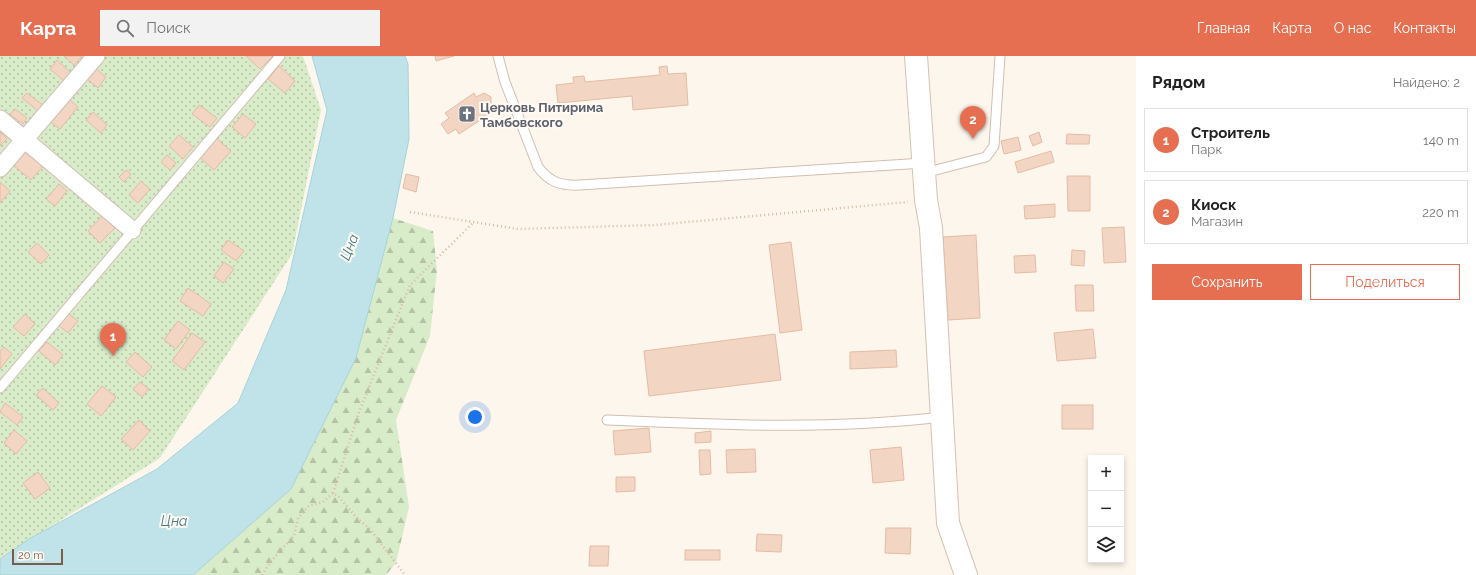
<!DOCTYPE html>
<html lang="ru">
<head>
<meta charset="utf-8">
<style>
  body { margin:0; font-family:Raleway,sans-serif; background:#f2f2f2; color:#222 }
  .controls { position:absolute; right:12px; bottom:12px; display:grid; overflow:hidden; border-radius:0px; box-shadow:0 2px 6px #0003 }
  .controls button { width:36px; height:36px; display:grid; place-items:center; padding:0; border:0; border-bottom:1px solid #e0e0e0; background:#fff; color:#222; font:20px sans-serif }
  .scale { position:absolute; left:12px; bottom:10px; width:51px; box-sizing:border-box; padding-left:4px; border:2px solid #7a5c4d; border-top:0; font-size:11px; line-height:14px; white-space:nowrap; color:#7a5c4d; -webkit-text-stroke:3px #fffaf3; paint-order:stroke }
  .you { position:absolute; left:475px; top:361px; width:14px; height:14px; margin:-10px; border:3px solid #fff; border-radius:50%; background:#1a73e8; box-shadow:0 0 0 6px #1a73e833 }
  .badge { display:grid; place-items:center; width:26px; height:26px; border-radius:50%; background:#e76f51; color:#fff; font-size:13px; font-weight:700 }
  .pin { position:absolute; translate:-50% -33px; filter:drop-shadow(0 1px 2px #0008) }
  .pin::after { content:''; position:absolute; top:21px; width:14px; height:12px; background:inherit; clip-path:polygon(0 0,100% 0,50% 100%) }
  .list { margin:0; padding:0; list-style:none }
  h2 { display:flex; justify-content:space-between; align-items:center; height:52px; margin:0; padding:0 16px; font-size:17px }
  h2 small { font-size:13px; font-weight:400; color:#767676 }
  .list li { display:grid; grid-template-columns:26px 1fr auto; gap:12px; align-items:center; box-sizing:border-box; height:64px; margin:0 8px 8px; padding:0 8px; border:1px solid #e0e0e0; border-radius:0px }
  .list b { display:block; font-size:15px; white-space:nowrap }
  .list p { margin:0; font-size:13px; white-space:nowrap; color:#767676 }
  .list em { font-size:13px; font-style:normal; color:#767676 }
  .actions { display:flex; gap:8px; padding:12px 16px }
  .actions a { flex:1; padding:9px 0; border:1px solid #e76f51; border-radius:0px; text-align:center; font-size:14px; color:#e76f51 }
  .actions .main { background:#e76f51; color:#fff }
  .icon { flex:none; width:22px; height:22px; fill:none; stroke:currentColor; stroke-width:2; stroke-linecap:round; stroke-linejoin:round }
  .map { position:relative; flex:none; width:1136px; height:519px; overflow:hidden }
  header { display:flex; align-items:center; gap:24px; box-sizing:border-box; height:56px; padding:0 20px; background:#e76f51; color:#fff }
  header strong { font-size:19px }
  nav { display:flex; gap:22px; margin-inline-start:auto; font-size:14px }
  .search { width:280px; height:36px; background:#f2f2f2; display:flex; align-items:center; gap:10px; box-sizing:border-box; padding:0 14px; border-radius:0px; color:#767676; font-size:15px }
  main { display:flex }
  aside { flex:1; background:#fff }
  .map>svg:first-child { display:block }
  .forest { fill:url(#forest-firs) }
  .park { fill:url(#park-dots) }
  .water { fill:#bfe3e8; stroke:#a5d3da }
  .building { fill:#f3d5c3; stroke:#e6bba3 }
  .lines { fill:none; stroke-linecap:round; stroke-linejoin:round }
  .lane-casing { stroke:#d1beb0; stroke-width:11 }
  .street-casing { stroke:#d1beb0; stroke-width:19 }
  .secondary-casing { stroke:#d6c0b0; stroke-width:24 }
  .path { stroke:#d9b8a5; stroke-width:2.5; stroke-dasharray:1 3; stroke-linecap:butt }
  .lane { stroke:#fff; stroke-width:9 }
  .street { stroke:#fff; stroke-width:17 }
  .secondary { stroke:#fff; stroke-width:22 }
  .labels { text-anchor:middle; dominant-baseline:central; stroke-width:4; stroke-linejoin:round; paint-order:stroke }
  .worship-label { font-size:13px; font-weight:bold; fill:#5b616d; stroke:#fffaf3; text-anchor:start }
  .water-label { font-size:14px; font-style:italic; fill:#437c86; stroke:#fffaf3 }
</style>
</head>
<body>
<header>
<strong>Карта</strong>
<div class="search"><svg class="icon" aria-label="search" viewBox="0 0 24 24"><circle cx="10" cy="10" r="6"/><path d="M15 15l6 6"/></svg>Поиск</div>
<nav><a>Главная</a><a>Карта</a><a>О нас</a><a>Контакты</a></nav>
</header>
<main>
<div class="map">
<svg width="1136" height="519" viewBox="0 0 1136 519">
  <defs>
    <pattern id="forest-firs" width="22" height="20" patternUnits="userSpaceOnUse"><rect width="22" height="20" fill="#d8ecc9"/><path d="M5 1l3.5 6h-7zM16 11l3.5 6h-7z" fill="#b4c2a5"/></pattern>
    <pattern id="park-dots" width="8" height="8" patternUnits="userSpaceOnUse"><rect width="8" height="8" fill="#d8ecc9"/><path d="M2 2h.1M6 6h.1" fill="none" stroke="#b4c2a5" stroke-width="1.8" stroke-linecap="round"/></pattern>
  </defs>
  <rect width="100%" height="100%" fill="#fdf6ec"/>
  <path class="forest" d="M393,162l40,13 4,39 -7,66 -34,84 13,87 -13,56 -10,12h-193l98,-86 65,-131z"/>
  <path class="park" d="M0,0h303l18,54 -29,144 -132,204 -160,100z"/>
  <path class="water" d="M312,0h93l3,8 1,75 -16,79 -37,140 -65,131 -98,86h-193v-16l29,-20 128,-70 81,-66 48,-113 41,-180z"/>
  <g class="building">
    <path d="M64,0h18l-8,9z"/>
    <path d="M246,0h27l-13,13z"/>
    <path d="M435,0h19l-18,5z"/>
    <path d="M57,4l14,13 -7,8 -14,-12z"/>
    <path d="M279,10l16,15 -10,12 -17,-14z"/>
    <path d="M667,10l1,8 18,-1 2,32 -55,5 -1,-14 -74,7 -2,-18 18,-2 -1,-6 11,-1 1,6 75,-7 -1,-8z"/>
    <path d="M95,12l11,9 -8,11 -12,-10z"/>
    <path d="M27,37l16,12 -5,6 -16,-13z"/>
    <path d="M474,37l2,4 8,-4 7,4v10l-6,4 3,4 -29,19 -3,-5 -8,5 -7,-10 8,-6 -4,-5z"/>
    <path d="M68,42l10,9 -18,22 -11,-8z"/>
    <path d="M199,49l18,13 -7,9 -18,-13z"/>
    <path d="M15,53l12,9 -4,6 -13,-9z"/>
    <path d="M93,56l14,13 -6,8 -15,-13z"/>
    <path d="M243,58l13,10 -11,14 -13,-11z"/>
    <path d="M0,76l7,7 -7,7z"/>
    <path d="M1039,76l3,10 -9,4 -4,-10z"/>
    <path d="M1067,78l23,1 -1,9h-23z"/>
    <path d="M179,79l14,12 -10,12 -14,-13z"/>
    <path d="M215,81l16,14 -17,19 -16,-14z"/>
    <path d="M1018,81l3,13 -17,4 -3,-13z"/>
    <path d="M26,94l18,15 -13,15 -18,-15z"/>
    <path d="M1051,95l3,11 -36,11 -3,-11z"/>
    <path d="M167,99l9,8 -6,7 -9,-8z"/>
    <path d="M126,114l5,4 -7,8 -5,-5z"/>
    <path d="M406,118l13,3 -3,15 -13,-4z"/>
    <path d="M1067,120h23v35h-22z"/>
    <path d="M141,125l9,8 -12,14 -9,-8z"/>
    <path d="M0,126l10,9 -10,12z"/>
    <path d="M59,128l8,7 -12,15 -9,-7z"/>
    <path d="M1055,148v13l-30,2 -1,-13z"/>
    <path d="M102,160l13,12 -15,15 -12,-12z"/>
    <path d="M1124,171l2,35 -22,1 -2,-35z"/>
    <path d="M976,179l4,83 -32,2 -5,-83z"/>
    <path d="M228,184l16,11 -8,10 -15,-11z"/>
    <path d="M791,186l11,88 -22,3 -11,-88z"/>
    <path d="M37,187l12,12 -8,9 -13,-12z"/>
    <path d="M1072,194l13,1 -1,15 -13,-1z"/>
    <path d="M1035,199l1,17 -21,1 -1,-17z"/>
    <path d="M224,206l10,7 -11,14 -9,-7z"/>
    <path d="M1075,229h18l1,26h-18z"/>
    <path d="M188,232l23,16 -8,12 -23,-15z"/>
    <path d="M68,257l10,8 -10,12 -10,-8z"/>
    <path d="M25,258l10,10 -11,12 -11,-9z"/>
    <path d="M178,265l12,9 -14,19 -12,-9z"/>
    <path d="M1093,273l3,29 -39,3 -3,-28z"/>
    <path d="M192,277l13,9 -21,28 -12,-9z"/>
    <path d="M775,278l6,46 -132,16 -5,-45z"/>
    <path d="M47,286l16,13 -8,10 -16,-14z"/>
    <path d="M4,291l8,7 -12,15v-18z"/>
    <path d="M896,294l1,17 -47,2v-17z"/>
    <path d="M135,296l17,15 -9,10 -17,-15z"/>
    <path d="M140,326l9,7 -7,8 -9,-8z"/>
    <path d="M102,330l14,11 -15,19 -14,-12z"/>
    <path d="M43,332l16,15 -6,7 -17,-15z"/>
    <path d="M5,347l18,14 -6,8 -17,-13z"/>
    <rect x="1062" y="349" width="31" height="24"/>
    <path d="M139,364l11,11 -17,19 -12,-11z"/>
    <path d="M649,372l2,24 -36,3 -2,-24z"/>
    <path d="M14,374l13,11 -11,13 -12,-11z"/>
    <path d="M711,375v11l-16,1v-10z"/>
    <path d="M901,391l3,33 -31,3 -3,-33z"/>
    <path d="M755,393l1,23 -29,1 -1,-23z"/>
    <path d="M699,394h11l1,24 -11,1z"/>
    <path d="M38,416l12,16 -15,11 -12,-16z"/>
    <path d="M616,421h19v14l-19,1z"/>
    <path d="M886,472h25l-1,26 -25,-1z"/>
    <path d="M757,478l25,1 -1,17 -25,-1z"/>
    <path d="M590,490h19l-1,20h-19z"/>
    <rect x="685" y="494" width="35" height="10"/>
  </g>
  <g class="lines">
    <g class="lane-casing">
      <g id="lane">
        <path d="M498,0l7,26 33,85c11,15 23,19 42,18l344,-22"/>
        <path d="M924,117l62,-16 8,-11 6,-90"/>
        <path d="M0,332l280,-332"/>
        <path d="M607,364c112,5 223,10 335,-3"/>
      </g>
    </g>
    <g class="street-casing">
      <g id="street">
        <path d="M0,63l132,111"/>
        <path d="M0,112l96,-112"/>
      </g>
    </g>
    <g class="secondary-casing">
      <path id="secondary" d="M916,0l10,144 5,28 17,295 18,52"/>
    </g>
    <g class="path">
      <path d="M410,156l108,17 137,-4 253,-23"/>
      <path d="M333,437l26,-81 51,-127 64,-63"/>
      <path d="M262,519l9,-14 23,-25 4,-18 11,-12 14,-4 10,-9 6,4 18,21 13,11 35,46"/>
    </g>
    <use href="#lane" class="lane"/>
    <use href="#street" class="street"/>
    <use href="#secondary" class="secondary"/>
  </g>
  <defs>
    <g id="church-square" transform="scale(0.9)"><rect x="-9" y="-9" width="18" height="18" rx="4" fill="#6b7280" stroke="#fffaf3"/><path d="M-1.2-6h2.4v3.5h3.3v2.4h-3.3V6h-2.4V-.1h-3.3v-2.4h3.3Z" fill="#fff"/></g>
  </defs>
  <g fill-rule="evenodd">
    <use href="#church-square" x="467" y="58"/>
  </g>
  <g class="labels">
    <g class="worship-label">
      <text x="480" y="51">Церковь Питирима<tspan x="480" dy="15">Тамбовского</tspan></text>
    </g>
    <g class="water-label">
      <text transform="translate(349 191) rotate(-68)">Цна</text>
      <text x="174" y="465">Цна</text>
    </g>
  </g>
</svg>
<div class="controls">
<button>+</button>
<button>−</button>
<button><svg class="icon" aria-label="layers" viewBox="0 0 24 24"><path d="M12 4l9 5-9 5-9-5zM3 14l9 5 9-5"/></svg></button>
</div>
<div class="scale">20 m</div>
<div class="you"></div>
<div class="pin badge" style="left:113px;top:300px">1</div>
<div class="pin badge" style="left:973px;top:83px">2</div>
</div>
<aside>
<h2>Рядом<small>Найдено: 2</small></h2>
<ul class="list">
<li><span class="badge">1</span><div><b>Строитель</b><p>Парк</p></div><em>140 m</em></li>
<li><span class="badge">2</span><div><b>Киоск</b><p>Магазин</p></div><em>220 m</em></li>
</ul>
<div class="actions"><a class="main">Сохранить</a><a>Поделиться</a></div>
</aside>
</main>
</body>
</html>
